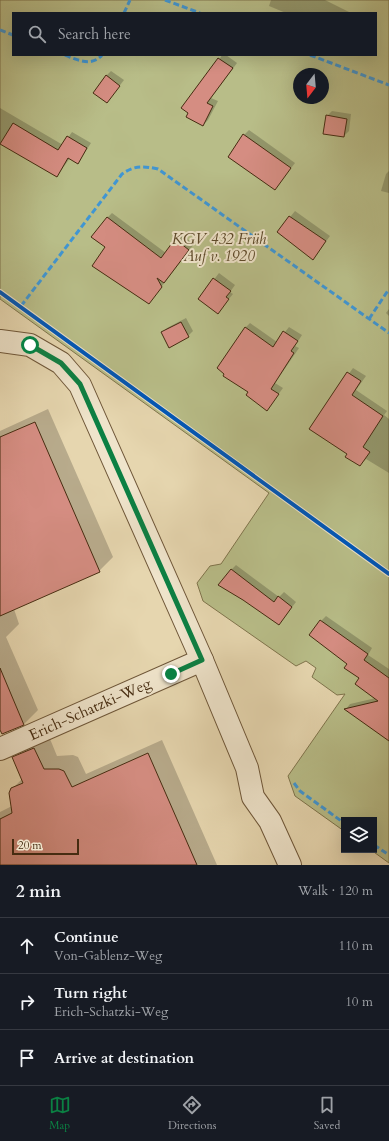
<!DOCTYPE html>
<html lang="en">
<head>
<meta charset="utf-8">
<style>
  body { margin:0; font-family:Cardo,serif; background:#242831; color:#f1f3f6 }
  .controls { position:absolute; right:12px; bottom:12px; display:grid; overflow:hidden; border-radius:0px; box-shadow:0 4px 16px #0002 }
  .controls button { width:36px; height:36px; display:grid; place-items:center; padding:0; border:0; border-bottom:1px solid #363941; background:#171b24; color:#f1f3f6; font:20px sans-serif }
  .compass { position:absolute; left:293px; top:68px; width:36px; height:36px; border-radius:50%; background:#171b24; box-shadow:0 4px 16px #0002; rotate:196deg }
  .scale { position:absolute; left:12px; bottom:10px; width:67px; box-sizing:border-box; padding-left:4px; border:2px solid #462c11; border-top:0; font-size:11px; line-height:14px; white-space:nowrap; color:#462c11; -webkit-text-stroke:3px #efe4cb; paint-order:stroke }
  .stop { position:absolute; width:12px; height:12px; margin:-9px; border:3px solid #0b8043; border-radius:50%; background:#fff }
  .stop.end { background:#0b8043; border-color:#fff; box-shadow:0 1px 4px #0008 }
  .list { margin:0; padding:0; list-style:none }
  h2 { display:flex; justify-content:space-between; align-items:center; height:52px; margin:0; padding:0 16px; font-size:17px }
  h2 small { font-size:13px; font-weight:400; color:#9ea1a6 }
  .list li { display:grid; grid-template-columns:26px 1fr auto; gap:12px; align-items:center; box-sizing:border-box; height:56px; padding:0 16px; border-top:1px solid #363941 }
  .list b { display:block; font-size:15px; white-space:nowrap }
  .list p { margin:0; font-size:13px; white-space:nowrap; color:#9ea1a6 }
  .list em { font-size:13px; font-style:normal; color:#9ea1a6 }
  .icon { flex:none; width:22px; height:22px; fill:none; stroke:currentColor; stroke-width:2; stroke-linecap:round; stroke-linejoin:round }
  .map { position:relative; flex:none; width:389px; height:865px; overflow:hidden }
  .search { position:absolute; background:#171b24; box-shadow:0 4px 16px #0002; left:12px; right:12px; top:12px; height:44px; display:flex; align-items:center; gap:10px; box-sizing:border-box; padding:0 14px; border-radius:0px; color:#9ea1a6; font-size:15px }
  .sheet { height:220px; background:#171b24 }
  nav { display:flex; justify-content:space-around; align-items:center; box-sizing:border-box; height:56px; border-top:1px solid #363941; background:#171b24; font-size:11px; color:#9ea1a6 }
  nav a { display:grid; justify-items:center; gap:2px }
  nav .on { color:#0b8043 }
  .map>svg:first-child { display:block }
  .green { fill:#b8bd88; stroke:#7f744c; fill-rule:evenodd }
  .shadow { fill:#0003 }
  .building { fill:#d58d82; stroke:#462c11 }
  .lines { fill:none; stroke-linecap:round; stroke-linejoin:round }
  .minor-casing { stroke:#6e5638; stroke-width:24 }
  .minor { stroke:#efe4cb; stroke-width:22 }
  .quiet { stroke:#4096d3; stroke-width:3; stroke-dasharray:6 3; stroke-linecap:butt }
  .cycleway-casing { stroke:#efe4cb; stroke-width:6 }
  .cycleway { stroke:#0057b8; stroke-width:4 }
  .route { stroke:#0b8043; stroke-width:5 }
  .labels { text-anchor:middle; dominant-baseline:central; stroke-width:4; stroke-linejoin:round; paint-order:stroke }
  .park-label { font-size:15px; font-style:italic; fill:#5d4929; stroke:#efe4cb }
  .street-label { font-size:15px; fill:#462c11; stroke:#efe4cb }
</style>
</head>
<body>
<div class="map">
<svg width="389" height="865" viewBox="0 0 389 865">
  <rect width="100%" height="100%" fill="#e6d6af"/>
  <filter id="stains"><feTurbulence type="fractalNoise" baseFrequency=".005" numOctaves="4"/><feColorMatrix values="0 0 0 0 .2 0 0 0 0 .09 0 0 0 0 .02 0 0 0 .5 -.17"/></filter>
  <radialGradient id="worn" r=".72"><stop offset=".6" stop-color="#630" stop-opacity="0"/><stop offset="1" stop-color="#630" stop-opacity=".3"/></radialGradient>
  <path class="green" d="M0,0h389v863l-18,-13h3v-30h-30v11l-49,-35 -7,-20 57,-82 -8,1 -25,-18 4,-9 -10,-7 -10,5 -93,-65 -6,-18 13,-17 11,-2 48,-71 -269,-194zM13,13h363v42h-363zM299,74h24v24h-24z"/>
  <g class="shadow">
    <path d="M271,0h54l26,13h-65l-17,-7z"/>
    <path d="M222,55h4l11,8 -26,35 7,3 -10,19 -5,5 -16,-8z"/>
    <path d="M111,71l13,9 -17,22 -1,-26z"/>
    <path d="M0,108l63,37 9,-13 19,11 -13,20 -8,-5 -13,18 -57,-33z"/>
    <path d="M332,111l19,3 -2,17 -5,5 -17,-20z"/>
    <path d="M249,130l46,33 -20,26 -31,-54z"/>
    <path d="M389,171v22l-8,-2 5,-17z"/>
    <path d="M295,211l35,25 -17,23 -35,-27z"/>
    <path d="M112,213l54,40 15,-18 13,9 -45,59 -43,-56 1,-29z"/>
    <path d="M219,273l16,12 -5,7 3,2 -15,18 -19,-13z"/>
    <path d="M389,309v7l-3,-3z"/>
    <path d="M186,318l7,13 -5,5 -26,-3 5,-5z"/>
    <path d="M250,323l27,19 12,-15 13,8 -7,11 4,2 -24,35 8,5 -16,22 -18,-18 -4,-64z"/>
    <path d="M353,368l13,8 -10,14 31,21 -3,4 5,4v54l-23,-14 -6,6 -12,-11 -38,-26z"/>
    <path d="M48,409l65,148 -14,14 -85,38 5,15 -13,13 32,73 -14,14 -22,9 -2,-6v-296z"/>
    <path d="M236,565l43,32 5,-5 12,10 -17,22 -48,-54z"/>
    <path d="M326,616l46,32 -4,7 21,14v71l-43,-31 4,-5 26,-6 -28,-35 -27,-42z"/>
    <path d="M48,734l9,22 16,-1 5,2 8,17 76,-34 55,125h-217v-53l12,-6v-17l10,-10 -9,-21 14,-14z"/>
  </g>
  <g class="building">
    <path d="M218,58l15,10 -26,35 6,3 -10,20 -17,-9 2,-4 -7,-5z"/>
    <path d="M106,75l14,11 -13,17 -14,-10z"/>
    <path d="M326,115l21,4 -3,18 -21,-3z"/>
    <path d="M13,123l45,27 9,-14 20,12 -9,16 -10,-6 -11,19 -57,-33z"/>
    <path d="M243,134l48,34 -16,22 -47,-33z"/>
    <path d="M289,216l37,25 -13,19 -36,-28z"/>
    <path d="M107,217l54,41 14,-19 14,11 -25,33 -7,-5 5,9 -13,17 -57,-38 13,-19 -14,-10z"/>
    <path d="M213,278l18,13 -5,6 3,2 -11,15 -20,-15z"/>
    <path d="M181,322l8,15 -20,11 -8,-16z"/>
    <path d="M245,327l28,20 10,-16 15,10 -7,10 3,2 -23,36 8,5 -12,17 -21,-16 2,-3 -25,-16 1,-2 -7,-6z"/>
    <path d="M347,372l14,9 -9,14 31,21 -20,31 7,5 -10,14 -15,-9 2,-3 -38,-25z"/>
    <path d="M35,422l65,150 -100,44v-179z"/>
    <path d="M231,569l43,33 4,-6 14,11 -13,18 -36,-25 -25,-15z"/>
    <path d="M320,620l48,34 -4,6 25,18v63l-45,-32 34,-8 -23,-17 4,-6 -15,-10 3,-4 -38,-29z"/>
    <path d="M0,668l24,57 -22,9 -2,-4z"/>
    <path d="M34,748l10,21h15l5,2 8,16 76,-34 49,112h-197v-46l12,-6 -3,-20 2,-5 12,-5 -11,-26z"/>
  </g>
  <g class="lines">
    <g class="minor-casing">
      <g id="minor">
        <path d="M0,341l30,4 31,18 19,22 122,275 45,108 6,29 17,24 20,44"/>
        <path d="M0,749l202,-89"/>
      </g>
    </g>
    <use href="#minor" class="minor"/>
    <g class="quiet">
      <path d="M165,0l35,13"/>
      <path d="M124,13l6,-13"/>
      <path d="M0,30l13,5"/>
      <path d="M65,55c12,5 27,12 37,0"/>
      <path d="M310,55l79,30"/>
      <path d="M21,306l101,-132c13,-9 21,-8 36,-5l231,164"/>
      <path d="M369,319l20,-30"/>
      <path d="M294,783l6,8 44,32"/>
      <path d="M374,845l15,10"/>
    </g>
    <g class="cycleway-casing">
      <path id="cycleway" d="M0,292l389,282"/>
    </g>
    <use href="#cycleway" class="cycleway"/>
  </g>
  <g class="lines">
    <path class="route" d="M30,345l31,18 19,21 122,276 -31,14"/>
  </g>
  <g class="labels">
    <g class="park-label">
      <text x="219" y="239">KGV 432 Früh<tspan x="219" dy="17">Auf v. 1920</tspan></text>
    </g>
    <g class="street-label">
      <text transform="translate(90 709) rotate(-24)">Erich-Schatzki-Weg</text>
    </g>
  </g>
  <rect width="100%" height="100%" filter="url(#stains)"/>
  <rect width="100%" height="100%" fill="url(#worn)"/>
</svg>
<div class="controls">
<button><svg class="icon" aria-label="layers" viewBox="0 0 24 24"><path d="M12 4l9 5-9 5-9-5zM3 14l9 5 9-5"/></svg></button>
</div>
<svg class="compass" viewBox="-18 -18 36 36"><path d="M0-13l5 13h-10z" fill="#e53935"/><path d="M0 13l5-13h-10z" fill="#9ea1a6"/></svg>
<div class="scale">20 m</div>
<div class="stop" style="left:30px;top:345px"></div>
<div class="stop end" style="left:171px;top:674px"></div>
<div class="search"><svg class="icon" aria-label="search" viewBox="0 0 24 24"><circle cx="10" cy="10" r="6"/><path d="M15 15l6 6"/></svg>Search here</div>
</div>
<section class="sheet">
<h2>2 min<small>Walk · 120 m</small></h2>
<ul class="list">
<li><svg class="icon" aria-label="ahead" viewBox="0 0 24 24"><path d="M12 20V5M6 11l6-6 6 6"/></svg><div><b>Continue</b><p>Von-Gablenz-Weg</p></div><em>110 m</em></li>
<li><svg class="icon" aria-label="right" viewBox="0 0 24 24"><path d="M7 20v-9h11M14 6l5 5-5 5"/></svg><div><b>Turn right</b><p>Erich-Schatzki-Weg</p></div><em>10 m</em></li>
<li><svg class="icon" aria-label="arrive" viewBox="0 0 24 24"><path d="M6 21V4h12l-3 4 3 4H6"/></svg><div><b>Arrive at destination</b></div></li>
</ul>
</section>
<nav>
<a class="on"><svg class="icon" aria-label="map" viewBox="0 0 24 24"><path d="M3 6l6-2 6 2 6-2v14l-6 2-6-2-6 2zM9 4v14M15 6v14"/></svg>Map</a>
<a><svg class="icon" aria-label="directions" viewBox="0 0 24 24"><path d="M12 3l9 9-9 9-9-9zM9 14v-3h6M13 9l2 2-2 2"/></svg>Directions</a>
<a><svg class="icon" aria-label="saved" viewBox="0 0 24 24"><path d="M7 4h10v16l-5-4-5 4z"/></svg>Saved</a>
</nav>
</body>
</html>
